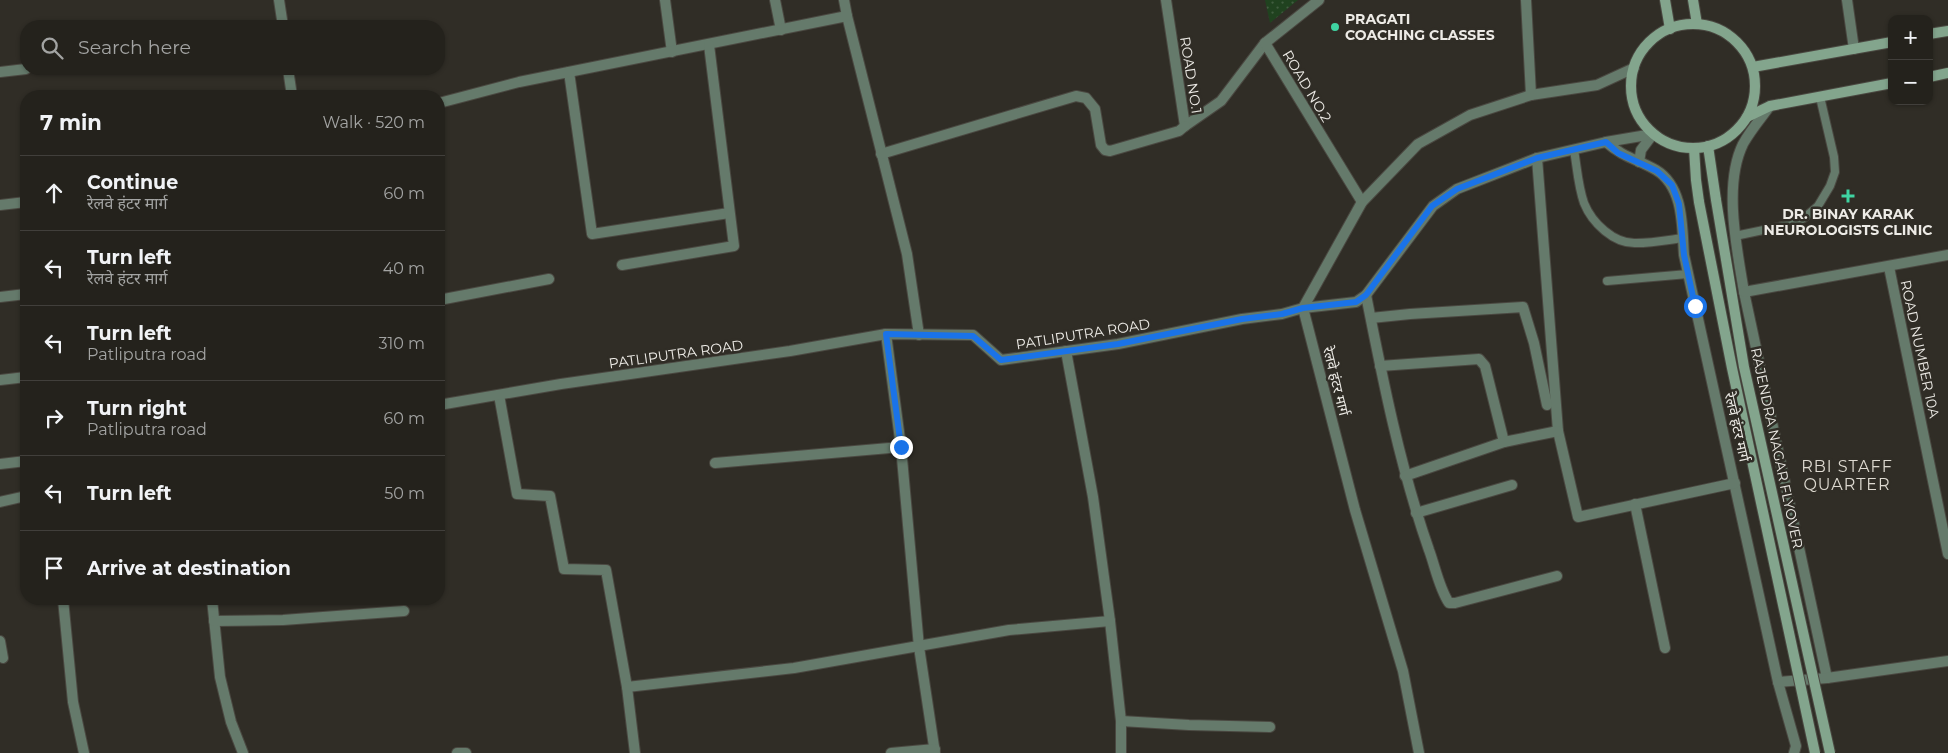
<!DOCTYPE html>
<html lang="en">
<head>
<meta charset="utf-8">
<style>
  body { margin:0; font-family:Montserrat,"Noto Sans Devanagari",sans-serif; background:#2c2a25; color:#f1f3f6 }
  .controls { position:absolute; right:15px; top:15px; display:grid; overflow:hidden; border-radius:10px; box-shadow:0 1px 4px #0004 }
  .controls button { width:45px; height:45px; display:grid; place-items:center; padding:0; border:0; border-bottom:1px solid #413f3b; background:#24221c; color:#f1f3f6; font:25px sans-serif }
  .stop { position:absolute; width:15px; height:15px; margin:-11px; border:4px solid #1a73e8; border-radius:50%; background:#fff }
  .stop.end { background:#1a73e8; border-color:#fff; box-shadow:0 1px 5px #0008 }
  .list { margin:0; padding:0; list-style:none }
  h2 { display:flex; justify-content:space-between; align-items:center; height:65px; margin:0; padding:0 20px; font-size:21px }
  h2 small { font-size:16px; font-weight:400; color:#a3a4a3 }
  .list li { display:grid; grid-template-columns:32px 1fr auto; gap:15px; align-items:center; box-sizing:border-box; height:75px; padding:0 20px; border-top:1px solid #413f3b }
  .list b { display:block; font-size:19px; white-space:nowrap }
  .list p { margin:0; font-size:16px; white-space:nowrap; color:#a3a4a3 }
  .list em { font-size:16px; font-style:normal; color:#a3a4a3 }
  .icon { flex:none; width:28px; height:28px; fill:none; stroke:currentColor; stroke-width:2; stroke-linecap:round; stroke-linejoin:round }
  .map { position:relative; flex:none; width:1948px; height:753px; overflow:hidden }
  .search { position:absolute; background:#24221c; box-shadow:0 1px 4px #0004; left:20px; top:20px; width:425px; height:55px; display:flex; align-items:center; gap:12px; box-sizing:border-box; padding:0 18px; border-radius:20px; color:#a3a4a3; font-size:19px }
  .panel { position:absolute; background:#24221c; box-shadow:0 1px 4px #0004; left:20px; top:90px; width:425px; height:515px; border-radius:20px }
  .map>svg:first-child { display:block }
  .park { fill:url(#park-dots) }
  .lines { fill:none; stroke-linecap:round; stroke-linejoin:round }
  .service-casing { stroke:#4a4841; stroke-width:10 }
  .minor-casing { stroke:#4a4841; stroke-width:12 }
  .tertiary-casing { stroke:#4a4841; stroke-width:12 }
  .secondary-casing { stroke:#4a4841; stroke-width:12 }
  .service { stroke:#657a6b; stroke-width:8 }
  .minor { stroke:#657a6b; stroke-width:10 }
  .tertiary { stroke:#657a6b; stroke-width:10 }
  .secondary { stroke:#83a58d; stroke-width:10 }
  .secondary-bridge-casing { stroke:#4a4841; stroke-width:12; stroke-linecap:butt }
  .secondary-bridge { stroke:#83a58d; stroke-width:10 }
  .route { stroke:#1a73e8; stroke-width:6 }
  .poi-dot { fill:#3fd4a2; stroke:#302d26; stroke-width:2 }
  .labels { text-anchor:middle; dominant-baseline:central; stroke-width:5; stroke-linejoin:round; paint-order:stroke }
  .poi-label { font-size:14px; font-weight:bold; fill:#edebe6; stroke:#302d26; text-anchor:start }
  .street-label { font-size:14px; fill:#edebe6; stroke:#302d26 }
  .quarter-label { font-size:16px; letter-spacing:1px; fill:#dedad1; stroke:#302d26 }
</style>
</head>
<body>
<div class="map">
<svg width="1948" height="753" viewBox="0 0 1948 753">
  <defs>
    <pattern id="park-dots" width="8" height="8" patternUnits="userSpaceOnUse" patternTransform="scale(1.25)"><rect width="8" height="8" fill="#20421f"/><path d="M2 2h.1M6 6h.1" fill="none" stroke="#415d40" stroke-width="1.8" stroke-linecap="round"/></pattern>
  </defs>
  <rect width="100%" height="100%" fill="#302d26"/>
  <path class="park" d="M1265,0h33l-28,23z"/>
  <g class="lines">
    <g class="service-casing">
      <g id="service">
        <path d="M1574,150c3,17 4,36 10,53 8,20 30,41 52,40 16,0 32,-3 47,-5"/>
        <path d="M1735,236l57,-12 12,-6 14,-12 12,-20 5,-14 -1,-15 -14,-60"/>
        <path d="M1607,281l81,-7"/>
      </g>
    </g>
    <g class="minor-casing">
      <g id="minor">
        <path d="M665,0l7,52"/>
        <path d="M775,0l6,30"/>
        <path d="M1166,0l19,126 36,-25 44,-58"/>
        <path d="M1319,0l-54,43 97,159"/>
        <path d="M1526,0l5,95"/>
        <path d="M1847,0l7,49"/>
        <path d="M847,16l60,238 12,81"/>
        <path d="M0,72l26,-3"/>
        <path d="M569,72l23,162 137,-21"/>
        <path d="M439,103l80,-21 328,-66 -3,-16"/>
        <path d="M1770,106c-9,12 -20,25 -27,38 -20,41 -6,105 1,148l83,386"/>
        <path d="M1606,142c18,16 31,17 50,28 28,17 26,57 28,85l94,427 18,64 -2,7"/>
        <path d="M881,154l195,-58 10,2 9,11 6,36 4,5 5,1 69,-20 6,-5"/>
        <path d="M1537,158l21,273 20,86 157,-34"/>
        <path d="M1639,162l2,-12 12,-16"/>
        <path d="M0,205l26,-3"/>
        <path d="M622,265l112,-19 -25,-201"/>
        <path d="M1889,267l59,287"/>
        <path d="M1744,292l204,-37"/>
        <path d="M1366,295c17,86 34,172 63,255 6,16 10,38 20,53h6l102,-27"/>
        <path d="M0,297l26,-3"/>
        <path d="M439,300l110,-21"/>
        <path d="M1303,308l52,202 48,161 16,82"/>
        <path d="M1371,318l39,-4 113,-7 11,36 13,62"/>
        <path d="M886,334l15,113 18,200 16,106"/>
        <path d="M1380,366l99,-7 6,7 19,76"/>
        <path d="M0,380l26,-3"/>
        <path d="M499,395l18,99 33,2 14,73 42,1 21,117"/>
        <path d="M715,463l186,-16"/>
        <path d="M0,464l26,-3"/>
        <path d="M1405,476l99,-34 54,-11"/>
        <path d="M0,502l26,-6"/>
        <path d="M1635,504l30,144"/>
        <path d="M1416,513l96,-28"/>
        <path d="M63,599l10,103 11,51"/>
        <path d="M212,599l8,78 11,45 12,31"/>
        <path d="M214,621l69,-1 121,-9"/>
        <path d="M1110,621l11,100v32"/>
        <path d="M0,641l3,17"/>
        <path d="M1778,682l49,-4 121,-17"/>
        <path d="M1121,721l68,4 81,2"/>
        <path d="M457,753h9"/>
        <path d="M635,753l-8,-66 167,-19 215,-38 101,-9 -17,-124 -27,-146"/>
        <path d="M891,753l44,-4"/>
      </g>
    </g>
    <g class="tertiary-casing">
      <g id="tertiary">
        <path d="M279,0l4,26"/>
        <path d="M288,69l4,27"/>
        <path d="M1303,308l59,-106 56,-58 52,-29 61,-20 66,-10 37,-17"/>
        <path d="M439,405l122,-21 229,-33 96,-17 87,1 28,25 117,-16 124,-25 40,-5 21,-6 53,-6 10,-7 67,-89 24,-17 80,-31 69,-16 47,-8"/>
      </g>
    </g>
    <g class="secondary-casing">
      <g id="secondary">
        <path d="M1665,0l5,29"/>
        <path d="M1693,0l4,24"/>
        <circle cx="1693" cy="86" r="62"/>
        <path d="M1929,34l19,-3"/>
        <path d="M1753,67l139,-25"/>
        <path d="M1929,77l19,-4"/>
        <path d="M1747,117l23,-11 122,-23"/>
        <path d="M1708,146l8,54"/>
        <path d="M1694,148l2,32 3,22"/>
      </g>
    </g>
    <use href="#service" class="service"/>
    <use href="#minor" class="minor"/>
    <use href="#tertiary" class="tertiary"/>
    <use href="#secondary" class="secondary"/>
    <g class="secondary-bridge-casing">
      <g id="secondary-bridge">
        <path d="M1716,200l28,167 86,386"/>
        <path d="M1699,202l33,166 83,385"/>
      </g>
    </g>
    <use href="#secondary-bridge" class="secondary-bridge"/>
  </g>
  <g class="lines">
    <path class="route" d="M901,447l-15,-113 87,2 28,24 117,-16 124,-25 40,-5 21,-6 53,-6 10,-7 66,-89 25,-17 80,-31 69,-16 12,11 39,18 15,14 7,19 5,51 11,51"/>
  </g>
  <g class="poi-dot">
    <circle cx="1335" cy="27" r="5"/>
    <path d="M1845.5 188.5h5v5h5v5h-5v5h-5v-5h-5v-5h5z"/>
  </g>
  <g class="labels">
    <g class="poi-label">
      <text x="1345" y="19">PRAGATI<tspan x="1345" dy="16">COACHING CLASSES</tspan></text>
      <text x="1848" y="214" text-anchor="middle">DR. BINAY KARAK<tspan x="1848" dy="16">NEUROLOGISTS CLINIC</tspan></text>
    </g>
    <g class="street-label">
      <text transform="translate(1191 75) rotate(81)">ROAD NO.1</text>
      <text transform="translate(1307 86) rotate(59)">ROAD NO.2</text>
      <text transform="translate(1083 334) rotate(-9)">PATLIPUTRA ROAD</text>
      <text transform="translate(1920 349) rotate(78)">ROAD NUMBER 10A</text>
      <text transform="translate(676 354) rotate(-8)">PATLIPUTRA ROAD</text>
      <text transform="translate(1336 381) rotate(76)">रेलवे हंटर मार्ग</text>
      <text transform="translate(1737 427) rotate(77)">रेलवे हंटर मार्ग</text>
      <text transform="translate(1777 448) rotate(78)">RAJENDRA NAGAR FLYOVER</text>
    </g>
    <g class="quarter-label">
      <text x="1847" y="466">RBI STAFF<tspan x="1847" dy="18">QUARTER</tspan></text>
    </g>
  </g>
</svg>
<div class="controls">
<button>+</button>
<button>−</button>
</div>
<div class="stop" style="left:1695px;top:306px"></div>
<div class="stop end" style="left:901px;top:447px"></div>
<div class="search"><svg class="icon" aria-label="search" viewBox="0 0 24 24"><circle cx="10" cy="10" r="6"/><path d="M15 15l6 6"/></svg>Search here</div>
<section class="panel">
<h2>7 min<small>Walk · 520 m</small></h2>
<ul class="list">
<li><svg class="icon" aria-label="ahead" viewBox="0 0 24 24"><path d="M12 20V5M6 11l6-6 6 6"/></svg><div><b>Continue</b><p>रेलवे हंटर मार्ग</p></div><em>60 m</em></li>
<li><svg class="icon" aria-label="left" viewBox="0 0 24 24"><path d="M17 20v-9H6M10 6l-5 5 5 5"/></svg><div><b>Turn left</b><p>रेलवे हंटर मार्ग</p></div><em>40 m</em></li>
<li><svg class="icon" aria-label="left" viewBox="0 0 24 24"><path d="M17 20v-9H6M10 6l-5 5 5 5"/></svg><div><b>Turn left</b><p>Patliputra road</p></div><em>310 m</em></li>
<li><svg class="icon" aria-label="right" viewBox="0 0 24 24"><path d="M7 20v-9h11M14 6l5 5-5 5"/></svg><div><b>Turn right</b><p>Patliputra road</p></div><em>60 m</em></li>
<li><svg class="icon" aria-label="left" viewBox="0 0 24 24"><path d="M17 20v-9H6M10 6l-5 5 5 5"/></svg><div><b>Turn left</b></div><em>50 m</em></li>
<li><svg class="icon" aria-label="arrive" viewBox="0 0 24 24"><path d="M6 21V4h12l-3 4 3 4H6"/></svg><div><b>Arrive at destination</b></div></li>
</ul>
</section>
</div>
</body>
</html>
